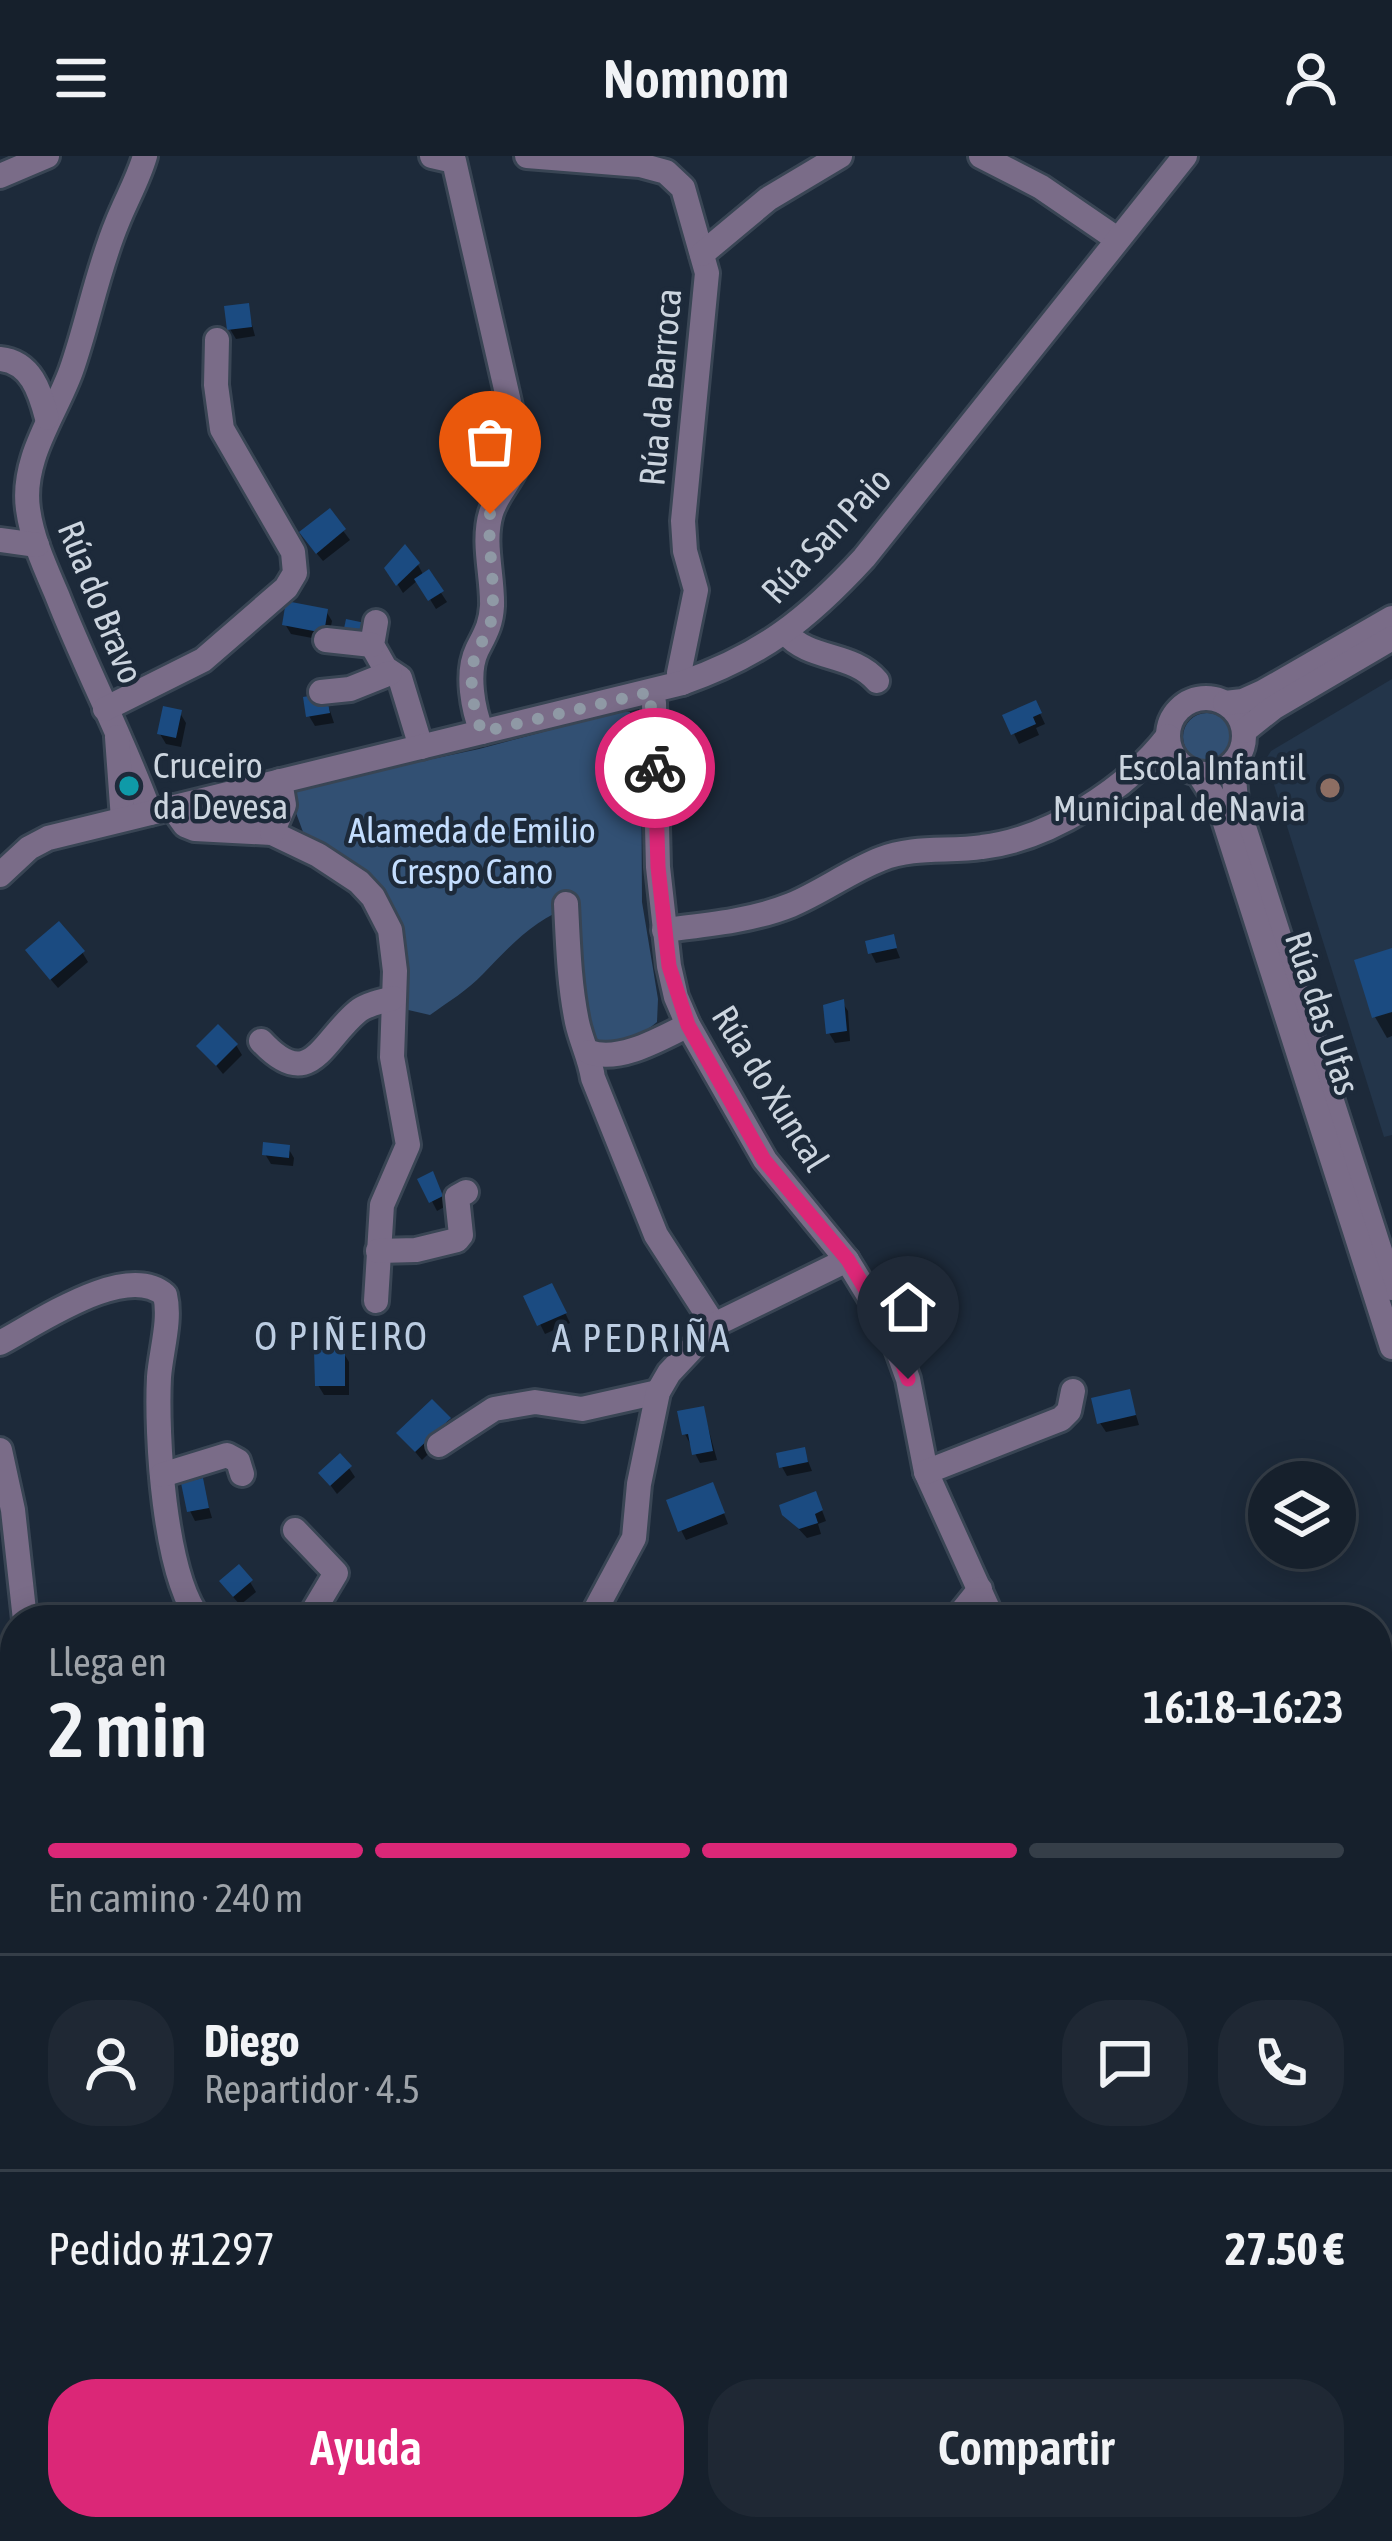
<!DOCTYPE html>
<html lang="es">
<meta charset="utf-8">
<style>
:root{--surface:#16202c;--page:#1f2834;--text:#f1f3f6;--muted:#9ea3a9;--line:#353e48;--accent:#db2777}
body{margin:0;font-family:"Asap Condensed",sans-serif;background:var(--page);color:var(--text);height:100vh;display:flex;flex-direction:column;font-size:45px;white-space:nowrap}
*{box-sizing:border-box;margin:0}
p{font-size:39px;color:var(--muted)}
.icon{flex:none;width:66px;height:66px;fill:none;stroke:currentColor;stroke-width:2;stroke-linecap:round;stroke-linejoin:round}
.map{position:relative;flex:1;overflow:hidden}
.details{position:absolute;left:0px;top:1449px;width:1392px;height:936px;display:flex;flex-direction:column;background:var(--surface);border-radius:48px 48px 0 0;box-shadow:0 6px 30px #0003,0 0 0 3px var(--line)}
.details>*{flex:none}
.fabs{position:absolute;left:1248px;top:1305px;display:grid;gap:24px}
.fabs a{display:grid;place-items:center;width:108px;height:108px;border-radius:50%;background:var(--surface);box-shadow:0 6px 30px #0003,0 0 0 3px var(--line);font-size:60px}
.pin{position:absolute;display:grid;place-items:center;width:102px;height:102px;color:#fff;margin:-123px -51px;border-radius:50% 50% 50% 0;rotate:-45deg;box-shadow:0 0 12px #0007}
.pin .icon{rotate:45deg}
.courier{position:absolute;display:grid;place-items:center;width:120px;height:120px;margin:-60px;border:9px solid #db2777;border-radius:50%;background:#fff;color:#222;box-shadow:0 3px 15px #0007}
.headline em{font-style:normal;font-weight:600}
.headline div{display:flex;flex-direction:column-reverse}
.headline{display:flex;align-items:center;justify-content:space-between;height:204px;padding:0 48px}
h1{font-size:78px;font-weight:600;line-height:90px}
.bar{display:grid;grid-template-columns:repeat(4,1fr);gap:18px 12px;align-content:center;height:144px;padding:0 48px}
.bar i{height:15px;border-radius:9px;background:var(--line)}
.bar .active{background:var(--accent)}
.bar p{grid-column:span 4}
.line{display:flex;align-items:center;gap:30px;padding:0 48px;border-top:3px solid var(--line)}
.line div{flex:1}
.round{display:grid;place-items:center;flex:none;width:126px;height:126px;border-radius:48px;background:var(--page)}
.action{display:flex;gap:24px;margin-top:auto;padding:24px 48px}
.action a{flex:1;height:138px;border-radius:48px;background:var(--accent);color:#fff;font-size:48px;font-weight:600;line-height:138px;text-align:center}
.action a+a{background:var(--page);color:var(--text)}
header{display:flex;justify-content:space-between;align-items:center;height:156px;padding:0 48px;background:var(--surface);font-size:54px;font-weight:600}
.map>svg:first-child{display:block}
.built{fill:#23354a}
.industrial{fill:#372f1f}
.green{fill:#325073}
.shadow{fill:#0007}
.building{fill:#1b4b81}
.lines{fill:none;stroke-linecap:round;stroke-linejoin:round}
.minor-casing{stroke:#394554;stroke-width:30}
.major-casing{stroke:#394554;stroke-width:36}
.highway-casing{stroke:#394554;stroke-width:42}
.minor{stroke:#7a6c88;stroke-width:24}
.major{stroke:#cdaee9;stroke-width:30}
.highway{stroke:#e6d0fb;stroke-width:36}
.done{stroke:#8f99a5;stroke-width:12;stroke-dasharray:0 21.6}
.route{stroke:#db2777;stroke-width:15}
.culture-dot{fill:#0f9aa8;stroke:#1d2a3a;stroke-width:4.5}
.education-dot{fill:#8d6e63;stroke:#1d2a3a;stroke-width:4.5}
.labels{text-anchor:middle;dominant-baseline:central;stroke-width:9;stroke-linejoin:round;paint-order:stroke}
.street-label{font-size:36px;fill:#ccd5df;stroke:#1d2a3a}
.poi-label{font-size:36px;fill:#ccd5df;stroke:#1d2a3a;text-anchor:start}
.park-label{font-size:36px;fill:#c4deff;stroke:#1d2a3a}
.neighbourhood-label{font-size:39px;letter-spacing:3px;fill:#bccde2;stroke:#1d2a3a}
</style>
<header><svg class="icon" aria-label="menu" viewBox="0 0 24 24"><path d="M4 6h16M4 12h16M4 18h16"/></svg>Nomnom<svg class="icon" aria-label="person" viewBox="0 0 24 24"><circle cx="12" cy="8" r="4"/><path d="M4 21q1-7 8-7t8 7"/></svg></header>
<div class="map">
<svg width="1392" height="2385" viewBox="0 0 1392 2385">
<rect width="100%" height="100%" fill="#1d2a3a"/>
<polygon class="built" points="1392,523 1392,979 1384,981 1266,603 1271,595"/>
<polygon class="industrial" points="1392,2087 1392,2385 879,2385 907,2370 1377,2370 1377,2098"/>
<g class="green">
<path d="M622,555L630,556L641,586L642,746L658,843L657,866C639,881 614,894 591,884L585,872L573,750C535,762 510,790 483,818C468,834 448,846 430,859L404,853L405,787L395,753L355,707L306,684L289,638L292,633L479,593Z"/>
<circle cx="1207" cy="581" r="24"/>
<polygon points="0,2317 15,2330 15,2370 59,2370 75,2385 0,2385"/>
<polygon points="118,2370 365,2370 496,2385 117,2385"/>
</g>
<g class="shadow">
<polygon points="247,150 255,180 236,183 230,173"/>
<polygon points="329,356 350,384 323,405 308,387"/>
<polygon points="418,409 424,420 428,417 447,446 436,453 418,424 403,437 388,413"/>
<polygon points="326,455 332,465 328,485 291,478 285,468"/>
<polygon points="325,540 334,567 315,570 309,560"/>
<polygon points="1035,547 1045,568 1036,572 1039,579 1019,588 1006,561"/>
<polygon points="180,557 186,567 181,591 166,588 160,578"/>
<polygon points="892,782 900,802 876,807 871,797"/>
<polygon points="82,796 88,806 58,832 34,804"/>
<polygon points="1392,796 1392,880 1387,882 1375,861"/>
<polygon points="842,846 848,855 850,885 835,887 829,877"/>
<polygon points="236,889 242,899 223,918 200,890"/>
<polygon points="288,992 294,1002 293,1010 271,1008 265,998"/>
<polygon points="421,1024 437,1028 446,1050 437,1055"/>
<polygon points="557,1140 570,1167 545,1178 527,1142"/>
<polygon points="343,1196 349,1206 349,1239 324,1239 318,1229"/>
<polygon points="1129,1236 1139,1269 1106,1276 1100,1267"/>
<polygon points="703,1253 717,1304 700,1307 685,1278"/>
<polygon points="448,1264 454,1273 422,1304 400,1278"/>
<polygon points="804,1295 812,1315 787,1320 782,1311"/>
<polygon points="349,1312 355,1321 337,1338 322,1318"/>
<polygon points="201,1325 212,1362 195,1365 190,1355"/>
<polygon points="717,1339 728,1368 686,1384 681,1374"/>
<polygon points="820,1349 826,1365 818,1368 821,1378 807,1382 785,1358"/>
<polygon points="250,1426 256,1436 240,1449 228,1435"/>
<polygon points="1392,2294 1392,2377 1377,2385 1294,2385 1257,2374 1255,2370 1377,2370 1377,2298"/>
<polygon points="1041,2370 1095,2370 1095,2383 1151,2370 1173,2370 1181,2385 1041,2385"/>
</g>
<g class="building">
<polygon points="249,147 252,171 227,174 224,150"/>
<polygon points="330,352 346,373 316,398 299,376"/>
<polygon points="405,388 420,407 396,430 384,412"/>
<polygon points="429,413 444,435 428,445 414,423"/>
<polygon points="286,445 328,453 324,477 282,469"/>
<polygon points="346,463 370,468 367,486 342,482"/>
<polygon points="326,537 330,557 306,561 303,541"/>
<polygon points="1036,544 1042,557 1033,561 1036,568 1011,579 1002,559"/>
<polygon points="163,550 182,554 176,582 157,578"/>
<polygon points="59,765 85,795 50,824 25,794"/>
<polygon points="894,778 897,792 868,798 865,785"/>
<polygon points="1392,792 1392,856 1372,862 1354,804"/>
<polygon points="844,843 847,875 826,878 823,849"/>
<polygon points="218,868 238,888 216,910 196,890"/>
<polygon points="263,986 290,989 289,1002 262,999"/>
<polygon points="433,1015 443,1040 429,1047 417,1023"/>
<polygon points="552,1127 567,1157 537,1170 523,1140"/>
<polygon points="345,1193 345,1230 315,1230 314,1194"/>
<polygon points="1130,1233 1136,1259 1097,1268 1091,1242"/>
<polygon points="432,1243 451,1262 415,1296 396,1277"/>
<polygon points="704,1250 713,1295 692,1299 688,1278 682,1279 677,1255"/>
<polygon points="805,1291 808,1306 779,1312 776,1297"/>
<polygon points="340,1297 352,1310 330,1330 318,1317"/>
<polygon points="203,1322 209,1352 187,1356 181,1327"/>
<polygon points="713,1326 725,1357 678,1376 666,1344"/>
<polygon points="816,1335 823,1354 815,1358 818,1367 799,1373 782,1359 779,1349"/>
<polygon points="239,1408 253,1424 233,1441 219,1425"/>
<polygon points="1392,2107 1392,2166 1386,2170 1377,2158 1377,2118"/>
<polygon points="1392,2184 1392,2251 1377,2226 1377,2195"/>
<polygon points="1392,2286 1392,2357 1377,2365 1377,2294"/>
<polygon points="923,2370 945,2370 947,2385 895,2385"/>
<rect x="1038" y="2370" width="50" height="15"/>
<polygon points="1143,2370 1174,2370 1178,2385 1095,2385"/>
<polygon points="1355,2370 1355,2373 1310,2378 1279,2371"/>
</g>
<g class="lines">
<defs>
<g id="minor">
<path d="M145,0C138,24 126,44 117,67C97,115 88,167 71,215C55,259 21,303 28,353C32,383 45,411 57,439C86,513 123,583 150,657"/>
<path d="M432,0L454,5L519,290C522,317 499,331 491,357C482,387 493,420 492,450C491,469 485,478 477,494C466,517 473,554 482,576"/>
<polyline points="527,0 640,9 666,16 683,32 707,117 683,365 685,395 696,434 679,517 682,527"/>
<polyline points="981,0 1041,31 1117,83"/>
<polyline points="0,20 47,0"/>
<polyline points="702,98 768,43 840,0"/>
<path d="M0,203C31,206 40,235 47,262"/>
<polyline points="0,384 37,389"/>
<polyline points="376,466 372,489 385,512 400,522 421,591"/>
<path d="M786,477C810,505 852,496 877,525"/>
<polyline points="326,484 372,489"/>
<polyline points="321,536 350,533 390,517"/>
<polyline points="650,536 654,547 658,711 669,810 676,841 688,869 765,1004 847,1104 891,1176 908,1223 926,1316 993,1464"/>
<circle cx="1206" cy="580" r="38"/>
<polyline points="1225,547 1243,545 1263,536 1392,462"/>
<polyline points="105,553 203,504 286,432 295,417 293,396 222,273 216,229 217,184"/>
<polyline points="1244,575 1273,552 1392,482"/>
<polyline points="117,581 123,663"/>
<polyline points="1233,608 1236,646 1392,1132"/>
<polyline points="1199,618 1220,651 1392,1191"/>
<polyline points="172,651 185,669 195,673 272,677 318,699 359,726 373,741 390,774 395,815 392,901 408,989 382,1049 376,1145"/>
<polyline points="272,677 284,649 280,625"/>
<path d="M0,719L29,692L48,682L682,527C762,499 807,464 864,402L1185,0"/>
<path d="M566,748C568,787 569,827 577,866C581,885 590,902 593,922L656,1079L714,1169"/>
<path d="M664,774C706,769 751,765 791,749C822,736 850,715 881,703C913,690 949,696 982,691C1050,683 1127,633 1168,580"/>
<path d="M261,885C310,938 322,885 357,856C366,848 381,846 393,842"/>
<path d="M589,896C619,907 660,883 688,869"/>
<polyline points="378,1095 416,1094 457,1084 461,1079 457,1041 466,1036"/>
<path d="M0,1187C38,1167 126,1105 165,1139C171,1164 161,1195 159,1221C156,1279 164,1420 200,1464"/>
<polyline points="439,1289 494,1253 535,1246 582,1253 658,1236"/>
<polyline points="0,1294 13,1354 25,1464"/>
<polyline points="926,1316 1061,1263 1069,1255 1073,1235"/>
<polyline points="162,1319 227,1299 238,1305 242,1318"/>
<polyline points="295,1374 336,1417 308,1464"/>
<polyline points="590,1464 634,1382 639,1328 658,1236 669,1217 714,1169 847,1104"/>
<polyline points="955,1464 980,1433"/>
<polyline points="7,1803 2,1765 5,1750 15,1745"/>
<polyline points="1223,2370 1244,2385"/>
</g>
<g id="major">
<polyline points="1377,2070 1392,2059"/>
<polyline points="845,2385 874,2370"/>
</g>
<g id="highway">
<polyline points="1377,1926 1392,1913"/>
<polyline points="1377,1979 1392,1967"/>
<polyline points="1377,2022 1392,2010"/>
<polyline points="659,2385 684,2370"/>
<polyline points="727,2385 756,2370"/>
</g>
</defs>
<use href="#minor" class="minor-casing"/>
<use href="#major" class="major-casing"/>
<use href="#highway" class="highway-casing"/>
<use href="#minor" class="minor"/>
<use href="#major" class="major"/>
<use href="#highway" class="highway"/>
</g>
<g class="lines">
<path class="done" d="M490,358C487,393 497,431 491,465C488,479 479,488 475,500C468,523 473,554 482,576L650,536L655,612"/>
<polyline class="route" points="655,612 658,711 669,810 688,869 764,1004 848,1104 891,1176 908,1223"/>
</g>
<circle class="culture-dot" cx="129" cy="630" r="12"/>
<circle class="education-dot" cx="1330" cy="632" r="12"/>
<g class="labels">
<g class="street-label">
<text transform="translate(660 231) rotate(-85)">Rúa da Barroca</text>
<text transform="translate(826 379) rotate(-47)">Rúa San Paio</text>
<text transform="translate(101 446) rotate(68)">Rúa do Bravo</text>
<text transform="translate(1323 857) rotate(72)">Rúa das Ufas</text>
<text transform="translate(771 932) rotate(58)">Rúa do Xuncal</text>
</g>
<g class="poi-label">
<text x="153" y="609">Cruceiro<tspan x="153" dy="41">da Devesa</tspan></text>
<text x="1306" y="611" text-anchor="end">Escola Infantil<tspan x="1306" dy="41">Municipal de Navia</tspan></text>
</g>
<g class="park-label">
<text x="472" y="674">Alameda de Emilio<tspan x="472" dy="41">Crespo Cano</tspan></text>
</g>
<g class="neighbourhood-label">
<text x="342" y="1180">O PIÑEIRO</text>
<text x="642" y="1182">A PEDRIÑA</text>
</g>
</g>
</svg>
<div class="fabs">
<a><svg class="icon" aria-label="layers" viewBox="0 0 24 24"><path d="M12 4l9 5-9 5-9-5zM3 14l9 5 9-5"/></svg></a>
</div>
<div class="pin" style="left:490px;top:358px;background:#ea580c"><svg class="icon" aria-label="bag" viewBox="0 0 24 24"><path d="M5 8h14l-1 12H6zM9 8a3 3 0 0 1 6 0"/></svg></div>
<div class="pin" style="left:908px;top:1223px;background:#1f2937"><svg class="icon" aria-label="home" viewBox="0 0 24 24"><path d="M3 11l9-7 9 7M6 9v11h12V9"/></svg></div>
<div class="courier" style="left:655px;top:612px"><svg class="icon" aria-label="bike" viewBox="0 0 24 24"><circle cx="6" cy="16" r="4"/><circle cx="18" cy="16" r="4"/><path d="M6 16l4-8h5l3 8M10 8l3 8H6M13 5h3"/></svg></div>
<section class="details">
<div class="headline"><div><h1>2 min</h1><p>Llega en</p></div><em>16:18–16:23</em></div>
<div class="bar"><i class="active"></i><i class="active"></i><i class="active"></i><i></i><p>En camino · 240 m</p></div>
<div class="line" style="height:216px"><a class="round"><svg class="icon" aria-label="person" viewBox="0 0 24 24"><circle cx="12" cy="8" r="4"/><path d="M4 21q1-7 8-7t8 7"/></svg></a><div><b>Diego</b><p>Repartidor · 4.5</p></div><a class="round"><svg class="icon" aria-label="chat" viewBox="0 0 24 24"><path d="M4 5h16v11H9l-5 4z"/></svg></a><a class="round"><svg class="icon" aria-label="phone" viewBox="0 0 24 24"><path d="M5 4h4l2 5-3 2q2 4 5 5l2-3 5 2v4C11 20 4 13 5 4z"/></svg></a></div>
<div class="line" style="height:156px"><div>Pedido #1297</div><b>27.50 €</b></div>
<div class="action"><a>Ayuda</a><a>Compartir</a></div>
</section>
</div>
